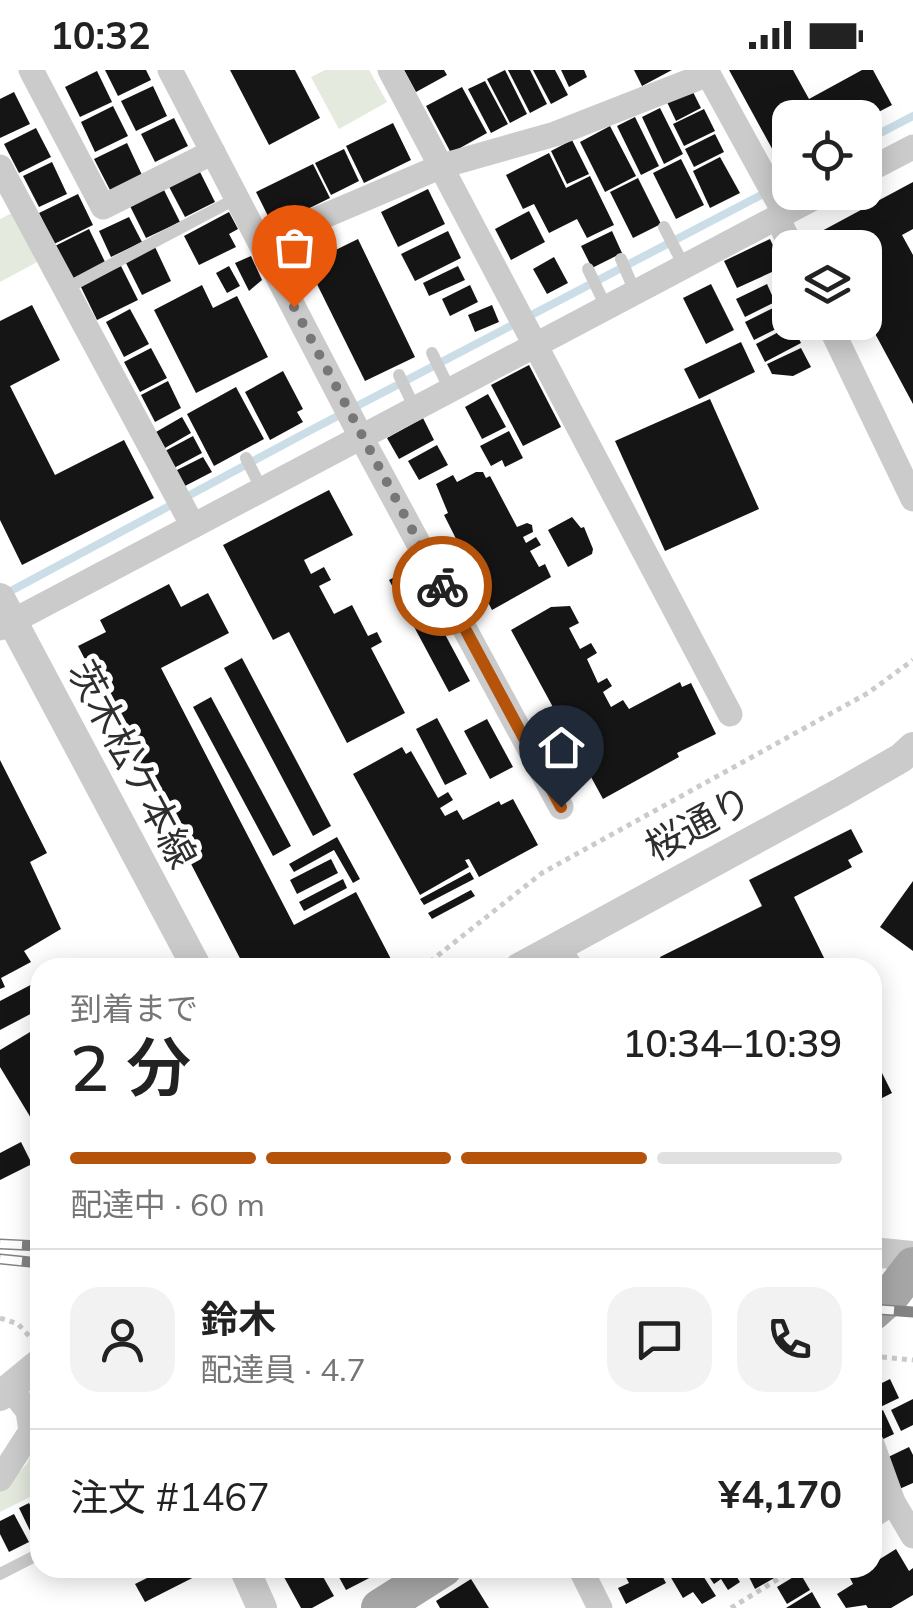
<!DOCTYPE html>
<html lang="ja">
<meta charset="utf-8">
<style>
:root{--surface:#fff;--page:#f2f2f2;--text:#222;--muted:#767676;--line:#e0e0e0;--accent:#b45309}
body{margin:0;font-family:Mulish,"Noto Sans JP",sans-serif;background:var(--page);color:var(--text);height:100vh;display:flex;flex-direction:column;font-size:38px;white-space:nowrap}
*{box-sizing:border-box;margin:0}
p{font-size:32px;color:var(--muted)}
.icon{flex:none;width:55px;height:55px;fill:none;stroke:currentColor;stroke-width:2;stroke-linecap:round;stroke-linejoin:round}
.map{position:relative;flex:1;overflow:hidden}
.panel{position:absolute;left:30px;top:888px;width:852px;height:620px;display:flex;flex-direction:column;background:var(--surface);border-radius:30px;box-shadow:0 5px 25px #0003}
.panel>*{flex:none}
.controls{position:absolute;left:772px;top:30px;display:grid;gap:20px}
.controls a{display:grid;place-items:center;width:110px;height:110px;border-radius:20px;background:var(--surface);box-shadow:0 5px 25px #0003;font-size:50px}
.pin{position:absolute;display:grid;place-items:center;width:85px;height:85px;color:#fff;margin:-102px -42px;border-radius:50% 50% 50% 0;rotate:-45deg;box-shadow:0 0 10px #0007}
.pin .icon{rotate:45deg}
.courier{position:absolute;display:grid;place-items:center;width:100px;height:100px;margin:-50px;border:8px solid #b45309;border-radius:50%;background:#fff;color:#222;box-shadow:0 2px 12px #0007}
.overview em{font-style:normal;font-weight:600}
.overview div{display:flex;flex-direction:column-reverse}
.overview{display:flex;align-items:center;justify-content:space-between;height:170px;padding:0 40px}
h1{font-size:65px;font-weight:600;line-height:75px}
.bar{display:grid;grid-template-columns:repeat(4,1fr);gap:15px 10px;align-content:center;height:120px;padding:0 40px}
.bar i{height:12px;border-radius:8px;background:var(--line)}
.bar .current{background:var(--accent)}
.bar p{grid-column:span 4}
.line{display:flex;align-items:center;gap:25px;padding:0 40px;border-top:2px solid var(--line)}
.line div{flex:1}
.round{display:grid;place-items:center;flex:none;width:105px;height:105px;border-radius:30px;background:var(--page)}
.status{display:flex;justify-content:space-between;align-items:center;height:70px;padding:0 50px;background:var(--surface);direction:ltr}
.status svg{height:28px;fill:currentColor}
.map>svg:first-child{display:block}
.green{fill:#e4eadd}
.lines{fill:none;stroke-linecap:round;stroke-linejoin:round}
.stream{stroke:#cbdee8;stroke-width:8}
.building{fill:#151515}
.path{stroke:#cbcbcb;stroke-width:5;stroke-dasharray:5 5;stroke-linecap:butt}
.service{stroke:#cbcbcb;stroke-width:12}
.minor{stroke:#cbcbcb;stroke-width:25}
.tertiary{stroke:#cbcbcb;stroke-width:30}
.primary{stroke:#a6a6a6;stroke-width:38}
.rail-casing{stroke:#838383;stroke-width:11}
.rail{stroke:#fff;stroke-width:8;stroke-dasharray:22;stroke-linecap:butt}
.done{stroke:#777;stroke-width:10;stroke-dasharray:0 18}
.route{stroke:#b45309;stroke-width:12}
.labels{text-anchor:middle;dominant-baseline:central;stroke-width:10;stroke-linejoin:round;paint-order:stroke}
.street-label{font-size:38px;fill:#2e2e2e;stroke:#fff}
</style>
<div class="status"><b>10:32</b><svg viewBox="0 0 49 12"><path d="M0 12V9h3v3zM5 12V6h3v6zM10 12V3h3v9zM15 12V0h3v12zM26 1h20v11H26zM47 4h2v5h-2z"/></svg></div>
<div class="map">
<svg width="913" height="1538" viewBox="0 0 913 1538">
<rect width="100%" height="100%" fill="#fff"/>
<g class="green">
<polygon points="325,0 369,0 387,32 339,59 311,7"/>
<polygon points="12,143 39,191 0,212 0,149"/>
<polygon points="40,1367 40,1422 0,1442 0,1422 27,1394"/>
</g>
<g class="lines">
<g class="stream">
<polyline points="865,71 913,46"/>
<polyline points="7,523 311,360 790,110"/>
</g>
</g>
<g class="building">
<polygon points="105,0 146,0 151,10 118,26"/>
<polygon points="230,0 295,0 320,48 269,75"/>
<polygon points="404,0 444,0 447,5 416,22"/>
<polygon points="505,0 527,44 510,53 487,9"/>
<polygon points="508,0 530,0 547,34 530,43"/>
<polygon points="533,0 555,0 568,25 551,34"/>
<polygon points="561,0 584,0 587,7 569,17"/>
<polygon points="634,0 672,0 642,16"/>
<polygon points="729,0 793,0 809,29 862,0 873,0 892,35 865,49 790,48 790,90 781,95"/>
<polygon points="97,1 112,32 80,47 65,17"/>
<polygon points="485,11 508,54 491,63 468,19"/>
<polygon points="153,16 167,46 136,61 121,31"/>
<polygon points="462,17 487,63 451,83 426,36"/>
<polygon points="691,18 701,38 676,51 666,30"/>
<polygon points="14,22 30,54 0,68 0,29"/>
<polygon points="113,36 128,66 95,82 81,52"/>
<polygon points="660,38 683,84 664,94 642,47"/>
<polygon points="704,39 715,61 684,76 673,54"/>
<polygon points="635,47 659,96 641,105 617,56"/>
<polygon points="174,48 188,76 155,92 141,64"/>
<polygon points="393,53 411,90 364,113 346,76"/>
<polygon points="610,56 636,106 605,122 580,72"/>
<polygon points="36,58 51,87 19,103 4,74"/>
<polygon points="715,64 724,82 694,97 685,79"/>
<polygon points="572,70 589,104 567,114 551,81"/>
<polygon points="127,73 142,105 110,120 94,89"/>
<polygon points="344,79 359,111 331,125 315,93"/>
<polygon points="549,83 566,118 590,106 614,155 587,168 577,149 549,163 534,134 523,139 506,105"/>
<polygon points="720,87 740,123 710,138 693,101"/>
<polygon points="681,89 704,135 676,149 653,103"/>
<polygon points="52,92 67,124 39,137 23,106"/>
<polygon points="313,94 330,128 273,156 256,122"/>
<polygon points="198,98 215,132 185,147 167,113"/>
<polygon points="638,108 661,154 633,168 610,122"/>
<polygon points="913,112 913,159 902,165 913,185 913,334 865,245 865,178 829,178 820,162"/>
<polygon points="428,119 445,154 398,177 381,142"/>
<polygon points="164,120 180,152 146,168 130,136"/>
<polygon points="78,124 93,155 54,174 39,143"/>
<polygon points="529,141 545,172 511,190 495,159"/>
<polygon points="229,142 238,159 229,164 236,177 199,195 184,166"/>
<polygon points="129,147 142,172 111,187 99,161"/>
<polygon points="89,159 106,194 70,211 53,177"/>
<polygon points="448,161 461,188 415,211 401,184"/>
<polygon points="612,161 622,183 592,198 581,176"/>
<polygon points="358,169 415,287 365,311 307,194"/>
<polygon points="770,169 783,197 737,218 724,191"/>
<polygon points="155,177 171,211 142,225 125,191"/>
<polygon points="251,186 262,210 249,221 235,193"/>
<polygon points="554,187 568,213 547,224 533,199"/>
<polygon points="121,196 138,230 97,250 80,215"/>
<polygon points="229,196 240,216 227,223 216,203"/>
<polygon points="458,196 465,210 429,226 423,213"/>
<polygon points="711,214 734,260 706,274 683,228"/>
<polygon points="767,214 775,232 745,247 736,229"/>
<polygon points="202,215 213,238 237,226 268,287 196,323 154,240"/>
<polygon points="470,215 478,232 450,246 442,229"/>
<polygon points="32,235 60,290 10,316 55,405 124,370 154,428 22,495 0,450 0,251"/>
<polygon points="492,235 499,252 475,262 468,245"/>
<polygon points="775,237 784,255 754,270 745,252"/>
<polygon points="130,239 149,274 124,287 106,252"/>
<polygon points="792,255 801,273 765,292 756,274"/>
<polygon points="741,272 755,302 699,329 684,299"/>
<polygon points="151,278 167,308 140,322 124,292"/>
<polygon points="801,278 811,297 793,306 772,304 767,294"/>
<polygon points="529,295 561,357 523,376 491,315"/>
<polygon points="283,301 303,339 297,342 303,352 270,370 245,322"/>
<polygon points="168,311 181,338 155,352 141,325"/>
<polygon points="236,317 264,369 214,396 187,344"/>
<polygon points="488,324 506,357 482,369 465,337"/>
<polygon points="710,329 759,439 665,481 615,371"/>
<polygon points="182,347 191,363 165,378 156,362"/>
<polygon points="423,348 434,370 399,389 387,368"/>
<polygon points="509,361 523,388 505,397 502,390 491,396 480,376"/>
<polygon points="193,366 202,383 174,398 165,381"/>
<polygon points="437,375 448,395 419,410 408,391"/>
<polygon points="203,387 212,402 183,417 175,401"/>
<polygon points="476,402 483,402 486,408 490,406 517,457 527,453 532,455 533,462 523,467 526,473 536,467 541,475 530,481 539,497 545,494 551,507 492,540 444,445 448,443 436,414 453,405 457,412"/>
<polygon points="329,420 353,465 304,490 311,504 324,497 331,510 319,516 334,544 352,535 368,566 377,562 382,572 371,578 405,643 347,673 289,562 273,570 223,475"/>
<polygon points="572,447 581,458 584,457 593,479 592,484 568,497 548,460"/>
<polygon points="410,499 470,611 449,622 389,510"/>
<polygon points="169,514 181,537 208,523 229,563 161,598 294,855 356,822 393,893 384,898 245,898 78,576 106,562 100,550"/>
<polygon points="570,536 579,553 569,558 580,579 591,573 597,583 587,589 598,613 607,608 612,616 603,622 611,637 623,630 629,639 680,612 682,617 691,613 716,664 677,683 679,687 603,729 511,560 551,537"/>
<polygon points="242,588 331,756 313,766 224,598"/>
<polygon points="211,627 291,776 273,786 193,637"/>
<polygon points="437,648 467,704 445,715 416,659"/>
<polygon points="487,649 513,697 490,709 464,661"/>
<polygon points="402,677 406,684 411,681 438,728 448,722 453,730 440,738 445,746 457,740 463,750 499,731 501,735 513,729 538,775 479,807 469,789 465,790 469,797 420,825 353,704"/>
<polygon points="0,690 47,783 30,792 61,859 24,881 31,892 1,908 5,917 0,919"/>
<polygon points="851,759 863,782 848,790 852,797 794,827 829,898 666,898 660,887 762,836 749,810"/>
<polygon points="337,767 360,809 353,813 334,780 294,802 289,794"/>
<polygon points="331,789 338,803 297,824 290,810"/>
<polygon points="470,802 474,809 424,835 420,829"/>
<polygon points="343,809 347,818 304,841 299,832"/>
<polygon points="913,811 913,881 880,857"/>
<polygon points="471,820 475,826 432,849 428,843"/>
<polygon points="40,910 40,939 0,960 0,931"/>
<polygon points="40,956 40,1063 0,997 0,980"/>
<polygon points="872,983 892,1023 872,1033"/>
<polygon points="21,1072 32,1094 0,1110 0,1083"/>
<polygon points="890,1309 899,1328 872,1341 872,1318"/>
<polygon points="913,1329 913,1355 901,1361 891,1340"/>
<polygon points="883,1340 894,1364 879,1371 872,1358 872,1346"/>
<polygon points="909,1377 913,1385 913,1413 897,1420 882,1390"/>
<polygon points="29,1433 40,1456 40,1472 36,1473 19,1438"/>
<polygon points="14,1444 29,1472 9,1482 0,1464 0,1451"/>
<polygon points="896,1479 909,1501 913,1498 913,1525 891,1538 868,1538 866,1535 846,1538 837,1524 853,1514 850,1508 872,1498 872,1494"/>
<polygon points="167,1498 212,1498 145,1532 135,1514"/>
<polygon points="279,1498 318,1498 334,1526 312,1538 301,1538"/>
<polygon points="334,1498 378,1498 381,1502 346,1520"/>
<polygon points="621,1498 658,1498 666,1513 626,1534 618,1518 629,1513"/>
<polygon points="684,1498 698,1498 716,1526 702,1534 693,1522 683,1528 670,1506"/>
<polygon points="703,1498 731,1498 740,1512 728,1520 721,1509 714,1514"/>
<polygon points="752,1498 770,1498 776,1507 755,1519 746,1501"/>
<polygon points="800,1503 810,1520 787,1534 777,1517"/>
<polygon points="471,1509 489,1538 440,1538 436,1531"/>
<polygon points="812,1522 821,1538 786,1538"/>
</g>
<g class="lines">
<g class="path">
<polyline points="422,898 542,803 868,623 913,590"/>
<polyline points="0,1248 18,1254 30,1267"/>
<polyline points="872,1286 913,1290"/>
<polyline points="731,1538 796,1498"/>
</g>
<g class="service">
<polyline points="664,157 684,196"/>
<polyline points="621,189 635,222"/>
<polyline points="588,199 606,237"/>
<polyline points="65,219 237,128"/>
<polyline points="432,283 450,320"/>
<polyline points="399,305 415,339"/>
<polyline points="246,388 262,420"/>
<polyline points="563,874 579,898"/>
<polyline points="0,1504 35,1486"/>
</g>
<g class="minor">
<polyline points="31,0 103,137 213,82"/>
<polyline points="170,0 368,380 561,737"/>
<polyline points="390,0 730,644"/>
<polyline points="706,0 785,144"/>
<polyline points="0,97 193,456"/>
<polyline points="865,102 913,77"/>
<polyline points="777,147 792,178"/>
<polyline points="261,173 442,96 555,64 708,4"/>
<polyline points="828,252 913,429"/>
<polyline points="0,558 825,122"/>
<polyline points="872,1374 893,1432 913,1466"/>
<polyline points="0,1409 31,1361 28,1341 10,1318"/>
<polyline points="872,1446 893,1432"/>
<polyline points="580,1498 600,1538"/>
</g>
<g class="tertiary">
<polyline points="0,528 197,898"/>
<polyline points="519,898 840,723 901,688 913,677"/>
<polyline points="872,1182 913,1186"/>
<polyline points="0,1326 40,1293"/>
<polyline points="244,1498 262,1538"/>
</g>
<g class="primary">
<polyline points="872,1242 890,1226 913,1196"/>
<polyline points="380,1538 443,1498"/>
</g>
<defs>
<g id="rail">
<polyline points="0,1174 40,1176"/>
<polyline points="0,1189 40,1193"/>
<polyline points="872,1239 913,1242"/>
</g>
</defs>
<use href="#rail" class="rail-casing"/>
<use href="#rail" class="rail"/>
</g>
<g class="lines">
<polyline class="done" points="294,237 442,516"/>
<polyline class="route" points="442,516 561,737"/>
</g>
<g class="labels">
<g class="street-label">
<text transform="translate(133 694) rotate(62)">茨木松ケ本線</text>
<text transform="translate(698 753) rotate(-28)">桜通り</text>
</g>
</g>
</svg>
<div class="controls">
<a><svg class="icon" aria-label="locate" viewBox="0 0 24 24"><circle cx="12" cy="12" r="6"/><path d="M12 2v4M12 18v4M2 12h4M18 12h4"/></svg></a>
<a><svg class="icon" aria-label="layers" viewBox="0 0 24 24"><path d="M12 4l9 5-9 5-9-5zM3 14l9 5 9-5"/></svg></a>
</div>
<div class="pin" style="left:294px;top:237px;background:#ea580c"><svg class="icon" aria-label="bag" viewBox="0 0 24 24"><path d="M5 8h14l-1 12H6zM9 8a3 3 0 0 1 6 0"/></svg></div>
<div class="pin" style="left:561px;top:737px;background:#1f2937"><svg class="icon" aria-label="home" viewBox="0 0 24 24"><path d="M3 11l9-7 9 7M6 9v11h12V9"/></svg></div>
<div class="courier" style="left:442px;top:516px"><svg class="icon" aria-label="bike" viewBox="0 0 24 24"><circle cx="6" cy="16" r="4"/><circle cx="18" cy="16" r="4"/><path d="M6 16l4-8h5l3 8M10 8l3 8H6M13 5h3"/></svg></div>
<section class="panel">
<div class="overview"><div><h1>2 分</h1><p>到着まで</p></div><em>10:34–10:39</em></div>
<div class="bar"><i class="current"></i><i class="current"></i><i class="current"></i><i></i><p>配達中 · 60 m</p></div>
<div class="line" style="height:180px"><a class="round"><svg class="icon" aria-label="person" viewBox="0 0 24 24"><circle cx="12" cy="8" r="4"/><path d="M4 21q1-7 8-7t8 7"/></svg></a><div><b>鈴木</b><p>配達員 · 4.7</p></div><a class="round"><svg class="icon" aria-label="chat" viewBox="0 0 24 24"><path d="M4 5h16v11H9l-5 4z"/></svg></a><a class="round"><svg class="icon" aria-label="phone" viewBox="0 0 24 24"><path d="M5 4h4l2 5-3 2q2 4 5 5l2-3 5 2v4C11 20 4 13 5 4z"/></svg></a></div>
<div class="line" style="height:130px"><div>注文 #1467</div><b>¥4,170</b></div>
</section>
</div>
